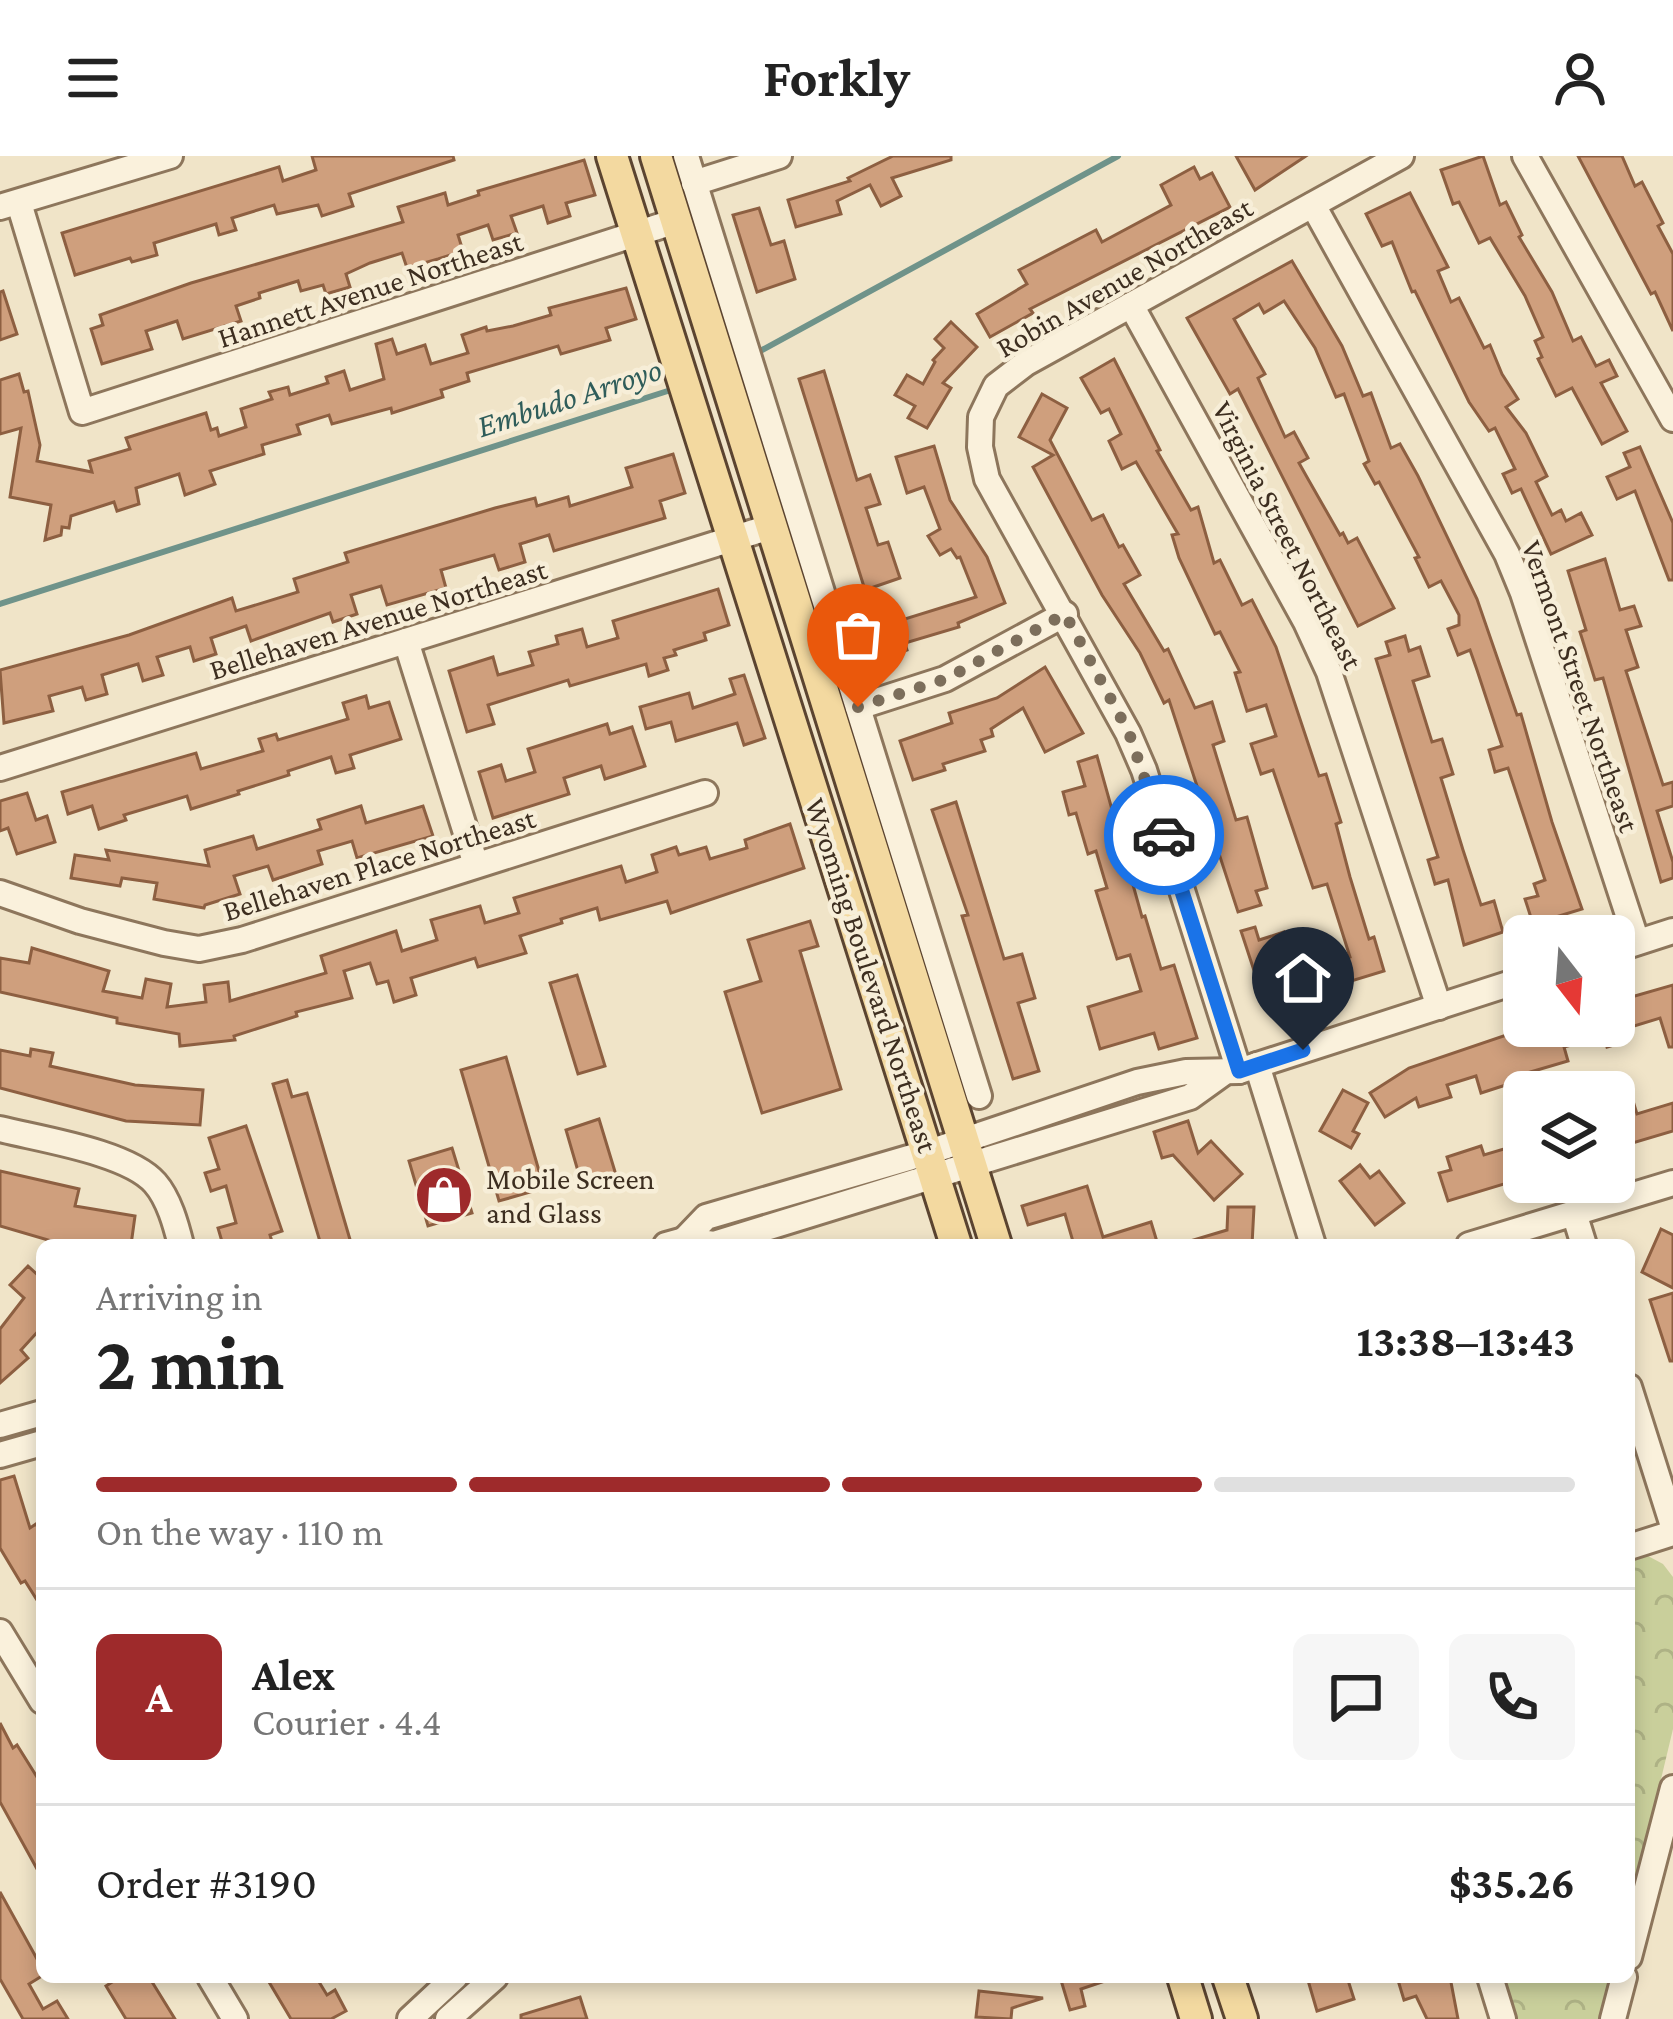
<!DOCTYPE html>
<meta charset="utf-8">
<style>
:root{--surface:#fff;--page:#f6f6f6;--text:#222;--muted:#767676;--line:#e0e0e0;--accent:#9e2a2b}
body{margin:0;font-family:"Crimson Pro",serif;background:var(--page);color:var(--text);height:100vh;display:flex;flex-direction:column;font-size:45px;white-space:nowrap}
*{box-sizing:border-box;margin:0}
p{font-size:39px;color:var(--muted)}
.icon{flex:none;width:66px;height:66px;fill:none;stroke:currentColor;stroke-width:2;stroke-linecap:round;stroke-linejoin:round}
.map{position:relative;flex:1;overflow:hidden}
.details{position:absolute;left:36px;top:1083px;width:1599px;height:744px;display:flex;flex-direction:column;background:var(--surface);border-radius:18px;box-shadow:0 6px 18px #0003}
.details>*{flex:none}
.needle{width:78px;rotate:163deg}
.controls{position:absolute;left:1503px;top:759px;display:grid;gap:24px}
.controls a{display:grid;place-items:center;width:132px;height:132px;border-radius:18px;background:var(--surface);box-shadow:0 6px 18px #0003;font-size:60px}
.pin{position:absolute;display:grid;place-items:center;width:102px;height:102px;color:#fff;margin:-123px -51px;border-radius:50% 50% 50% 0;rotate:-45deg;box-shadow:0 0 12px #0007}
.pin .icon{rotate:45deg}
.courier{position:absolute;display:grid;place-items:center;width:120px;height:120px;margin:-60px;border:9px solid #1a73e8;border-radius:50%;background:#fff;color:#222;box-shadow:0 3px 15px #0007}
.head em{font-style:normal;font-weight:700}
.head div{display:flex;flex-direction:column-reverse}
.head{display:flex;align-items:center;justify-content:space-between;height:204px;padding:0 60px}
h1{font-size:78px;font-weight:700;line-height:90px}
.bar{display:grid;grid-template-columns:repeat(4,1fr);gap:18px 12px;align-content:center;height:144px;padding:0 60px}
.bar i{height:15px;border-radius:9px;background:var(--line)}
.bar .on{background:var(--accent)}
.bar p{grid-column:span 4}
.line{display:flex;align-items:center;gap:30px;padding:0 60px;border-top:3px solid var(--line)}
.line div{flex:1}
.round{display:grid;place-items:center;flex:none;width:126px;height:126px;border-radius:18px;background:var(--page)}
header{display:flex;justify-content:space-between;align-items:center;height:156px;padding:0 60px;background:var(--surface);font-size:54px;font-weight:700}
.map>svg:first-child{display:block}
.forest{fill:url(#forest-crowns)}
.lines{fill:none;stroke-linecap:round;stroke-linejoin:round}
.stream{stroke:#6f938a;stroke-width:6}
.building{fill:#cf9f7d;stroke:#8d5f41;stroke-width:3}
.minor-casing{stroke:#8d765c;stroke-width:30}
.major-casing{stroke:#5b4430;stroke-width:36}
.minor{stroke:#faf1dc;stroke-width:24}
.major{stroke:#f3d9a0;stroke-width:30}
.done{stroke:#7c6e5b;stroke-width:12;stroke-dasharray:0 21.6}
.route{stroke:#1a73e8;stroke-width:15}
.labels{text-anchor:middle;dominant-baseline:central;stroke-width:9;stroke-linejoin:round;paint-order:stroke}
.street-label{font-size:30px;fill:#3d2e20;stroke:#f7eed8}
.poi-label{font-size:30px;fill:#3d2e20;stroke:#f7eed8;text-anchor:start}
.water-label{font-size:33px;font-style:italic;fill:#2f5d5a;stroke:#f7eed8}
</style>
<header><svg class="icon" aria-label="menu" viewBox="0 0 24 24"><path d="M4 6h16M4 12h16M4 18h16"/></svg>Forkly<svg class="icon" aria-label="person" viewBox="0 0 24 24"><circle cx="12" cy="8" r="4"/><path d="M4 21q1-7 8-7t8 7"/></svg></header>
<div class="map">
<svg width="1673" height="1863" viewBox="0 0 1673 1863">
<defs>
<pattern id="forest-crowns" width="20" height="18" patternUnits="userSpaceOnUse" patternTransform="scale(3)"><rect width="20" height="18" fill="#c9cf9b"/><path d="M2 6a3 3 0 1 1 6 0M12 15a3 3 0 1 1 6 0" fill="none" stroke="#aeb285"/></pattern>
</defs>
<rect width="100%" height="100%" fill="#f0e4c8"/>
<g class="forest">
<polygon points="1648,1400 1663,1408 1673,1421 1673,1573 1629,1757 1629,1406"/>
<polygon points="1503,1821 1614,1821 1604,1863 1516,1863"/>
</g>
<g class="lines">
<g class="stream">
<polyline points="753,199 1118,0"/>
<polyline points="0,448 674,233"/>
</g>
</g>
<g class="building">
<polygon points="312,0 453,0 454,4 349,38 353,50 322,60 318,49 277,58 274,49 232,62 236,74 219,79 216,68 154,87 157,99 132,106 130,102 75,119 62,77 279,11 283,25 316,14"/>
<polygon points="893,0 951,0 951,4 892,22 901,40 881,50 870,29 837,45 841,58 796,71 788,44 850,25 848,22"/>
<polygon points="1236,0 1306,0 1255,34"/>
<polygon points="1483,0 1500,49 1506,46 1522,79 1519,81 1552,136 1573,185 1581,181 1596,210 1609,204 1617,220 1601,227 1627,275 1602,288 1572,232 1556,240 1538,203 1542,201 1535,185 1543,181 1525,140 1490,82 1479,87 1459,46 1453,48 1441,14"/>
<polygon points="1578,0 1622,0 1635,30 1642,26 1663,67 1658,70 1673,98 1673,175 1655,136 1651,138"/>
<polygon points="584,4 595,39 566,47 570,60 548,67 543,50 511,60 517,77 493,84 488,69 458,79 463,95 438,103 407,112 402,97 370,107 346,118 350,131 326,138 323,129 301,135 298,125 259,137 260,142 236,150 241,165 183,183 177,165 146,175 152,193 102,208 91,173 103,169 100,159 191,127 403,66 398,51 412,47 445,37 448,49 479,39 478,35"/>
<polygon points="1194,11 1200,23 1212,17 1230,51 1030,153 1033,157 990,181 977,158 1027,128 1019,114 1096,74 1102,86 1171,49 1161,29"/>
<polygon points="1410,37 1448,111 1438,115 1451,146 1459,142 1484,192 1490,189 1502,218 1518,243 1506,251 1526,277 1547,320 1536,326 1552,359 1561,354 1566,365 1581,357 1592,379 1551,398 1521,333 1512,337 1503,318 1515,313 1495,272 1489,275 1469,246 1415,135 1412,136 1392,86 1382,90 1366,58"/>
<polygon points="759,52 771,89 784,85 795,123 757,136 733,59"/>
<polygon points="1292,105 1342,190 1363,240 1371,237 1391,292 1400,288 1418,320 1477,443 1517,559 1521,558 1552,666 1582,753 1533,768 1525,743 1538,740 1534,728 1545,724 1508,612 1495,616 1489,594 1502,590 1477,514 1470,494 1458,499 1448,473 1459,469 1459,459 1441,425 1429,431 1415,402 1419,401 1379,326 1375,328 1364,308 1369,305 1344,238 1336,241 1315,192 1284,145 1264,157 1259,148 1234,163 1265,218 1258,222 1285,281 1294,276 1308,302 1299,307 1308,323 1340,379 1343,377 1348,387 1357,382 1394,452 1358,470 1238,233 1230,238 1187,162"/>
<polygon points="626,132 636,163 606,172 610,184 561,198 558,190 467,217 469,225 441,234 443,241 392,257 391,252 332,268 329,259 297,269 300,278 262,289 264,298 210,315 215,328 185,339 179,318 136,332 139,348 117,355 114,346 71,360 69,372 62,371 61,379 45,384 51,349 10,341 21,272 0,278 0,224 19,218 24,236 28,235 40,289 37,305 92,316 89,305 130,293 126,282 206,257 211,274 217,272 219,280 246,271 241,253 272,243 269,236 288,231 290,239 328,227 326,221 344,215 350,234 384,223 376,188 392,183 397,198 425,189 431,208 468,197 462,179 486,171 487,175 513,170 551,159 549,152"/>
<polygon points="3,135 17,178 0,184 0,136"/>
<polygon points="951,166 977,191 943,227 951,232 927,272 908,262 915,250 895,239 907,219 923,228 935,206 933,204 944,192 935,183"/>
<polygon points="1114,203 1160,294 1157,295 1191,354 1198,351 1214,407 1220,404 1242,449 1252,444 1276,491 1319,620 1326,618 1341,666 1336,668 1350,721 1369,783 1374,781 1384,815 1335,830 1328,808 1350,801 1327,728 1313,732 1273,614 1261,618 1251,588 1276,580 1266,549 1247,555 1235,517 1240,516 1220,476 1215,478 1179,402 1172,379 1178,378 1136,306 1122,313 1109,285 1121,278 1109,253 1101,257 1081,222"/>
<polygon points="824,215 857,324 870,319 880,348 866,352 878,389 888,386 900,422 865,434 799,223"/>
<polygon points="1042,238 1067,252 1050,284 1092,364 1103,359 1119,391 1123,389 1140,419 1124,428 1164,495 1168,493 1195,552 1212,546 1224,585 1213,589 1236,664 1247,661 1267,732 1256,735 1261,749 1238,756 1169,544 1164,547 1140,497 1102,439 1033,311 1053,299 1019,281"/>
<polygon points="934,290 950,344 987,401 1005,447 958,467 959,471 905,487 907,494 876,504 859,453 882,446 889,468 976,441 960,401 957,402 951,393 940,399 928,380 940,373 924,331 907,337 896,301"/>
<polygon points="1640,291 1673,367 1673,424 1669,424 1635,335 1617,343 1607,321 1630,311 1624,297"/>
<polygon points="673,298 685,337 660,345 665,362 554,395 549,379 520,388 525,406 499,414 494,399 441,414 446,432 387,449 381,430 351,439 357,458 333,466 330,457 251,485 246,470 211,482 216,498 194,505 190,491 157,501 163,519 143,525 138,508 102,519 107,538 86,544 82,531 49,540 53,555 4,567 0,514 129,479 232,442 236,455 298,436 294,423 348,406 345,397 495,352 535,342 537,350 568,341 570,350 632,331 626,312"/>
<polygon points="1605,403 1620,454 1634,450 1641,470 1626,474 1638,511 1626,515 1663,629 1673,626 1673,650 1657,655 1673,706 1673,722 1661,726 1603,522 1595,524 1580,476 1586,474 1568,415"/>
<polygon points="718,433 729,469 704,477 706,484 674,494 676,499 664,502 668,514 649,520 646,508 570,530 568,524 488,549 494,568 467,576 449,515 493,501 498,519 533,509 529,496 558,488 556,480 582,473 587,491 618,482 613,465"/>
<polygon points="1405,480 1409,495 1420,491 1429,520 1413,525 1432,586 1442,583 1453,618 1441,622 1463,694 1481,749 1494,745 1503,776 1464,789 1448,724 1435,728 1428,704 1438,701 1376,503 1390,499 1386,486"/>
<polygon points="1045,511 1083,577 1045,596 1023,552 991,573 993,580 981,584 985,595 943,608 945,614 913,624 900,585 952,567 949,557 997,542"/>
<polygon points="744,519 765,582 744,589 737,567 676,585 671,566 646,573 640,551 689,537 693,552 735,538 730,523"/>
<polygon points="366,540 369,552 389,546 401,583 350,599 354,612 336,617 331,601 288,615 289,619 238,635 239,638 191,653 187,640 124,659 126,664 99,673 92,650 68,658 62,636 196,597 201,613 263,595 259,583 276,578 278,584 348,563 343,547"/>
<polygon points="607,568 610,578 632,571 645,610 605,623 601,610 564,622 569,638 493,662 479,616 501,609 506,625 535,616 528,593"/>
<polygon points="1097,600 1142,761 1145,760 1161,813 1174,809 1197,882 1159,893 1154,877 1100,893 1088,851 1141,835 1130,799 1117,803 1096,735 1107,732 1096,695 1088,698 1076,657 1069,659 1063,636 1085,630 1078,606"/>
<polygon points="27,637 36,664 47,660 55,686 17,698 8,672 0,675 0,645"/>
<polygon points="956,646 1004,803 1022,798 1035,842 1018,847 1039,915 1013,923 962,760 968,759 932,654"/>
<polygon points="361,650 366,667 423,650 433,680 357,702 352,685 318,695 322,708 273,724 268,710 234,720 240,738 205,749 204,752 154,743 157,727 122,722 120,730 71,722 75,699 109,704 106,694 209,710 205,694 253,680 257,693 321,673 318,664"/>
<polygon points="790,668 804,712 671,757 667,745 600,764 597,752 561,763 562,767 520,780 526,797 478,811 475,802 411,822 416,839 394,846 388,825 377,828 370,807 344,815 352,842 296,856 297,860 234,880 235,884 180,890 179,878 117,867 117,862 0,836 0,802 29,807 32,792 109,815 103,835 142,842 146,823 171,828 167,851 206,846 204,829 228,826 230,845 326,817 321,800 396,775 402,795 437,784 431,764 480,750 485,767 519,757 514,742 621,710 626,726 657,716 652,699 676,691 679,699 706,691 710,703 747,692 745,684"/>
<polygon points="810,765 818,790 800,795 841,933 762,957 725,836 761,825 748,784"/>
<polygon points="1255,771 1259,784 1284,776 1305,839 1266,851 1241,775"/>
<polygon points="577,819 605,910 578,918 550,827"/>
<polygon points="1673,829 1673,891 1669,891 1660,862 1624,873 1627,885 1607,891 1604,880 1564,891 1568,905 1510,922 1512,927 1481,937 1476,920 1447,929 1451,941 1419,951 1416,942 1385,961 1370,937 1409,912 1533,870 1614,870 1614,846"/>
<polygon points="31,893 53,897 50,910 135,929 203,934 200,969 126,965 0,932 0,894 30,900"/>
<polygon points="506,901 544,1032 499,1045 461,914"/>
<polygon points="287,924 292,941 307,937 351,1087 321,1089 273,928"/>
<polygon points="1343,934 1368,947 1353,975 1359,978 1351,992 1320,975"/>
<polygon points="1633,945 1637,958 1673,947 1673,975 1626,989 1614,951"/>
<polygon points="599,963 616,1019 582,1029 566,974"/>
<polygon points="1188,965 1198,997 1211,985 1242,1018 1214,1044 1173,999 1162,1002 1154,976"/>
<polygon points="246,970 282,1075 270,1079 273,1089 223,1089 218,1072 236,1067 226,1030 211,1035 205,1017 219,1013 209,982"/>
<polygon points="1524,987 1524,1022 1448,1045 1439,1017 1451,1014 1447,1001 1481,990 1484,999"/>
<polygon points="452,992 472,1057 428,1070 409,1005"/>
<polygon points="1360,1009 1370,1022 1379,1015 1404,1047 1375,1069 1340,1025"/>
<polygon points="0,1015 79,1033 75,1050 135,1060 131,1089 65,1089 0,1070"/>
<polygon points="1087,1030 1103,1081 1151,1066 1158,1089 1074,1089 1065,1058 1028,1069 1022,1050"/>
<polygon points="1228,1051 1254,1051 1252,1089 1191,1089 1190,1085 1227,1074"/>
<polygon points="1661,1073 1673,1079 1673,1132 1642,1116"/>
<polygon points="28,1110 42,1123 42,1171 21,1194 28,1202 0,1227 0,1173 24,1142 10,1129"/>
<polygon points="1673,1137 1673,1205 1670,1205 1650,1144"/>
<polygon points="14,1320 30,1372 36,1368 42,1379 42,1452 25,1425 21,1427 0,1392 0,1324"/>
<polygon points="0,1567 13,1592 17,1589 42,1629 42,1722 0,1646"/>
<polygon points="0,1736 42,1812 42,1820 29,1828 43,1853 57,1845 68,1863 23,1863 0,1823"/>
<polygon points="120,1821 149,1821 175,1863 126,1863 106,1830"/>
<polygon points="266,1821 316,1821 327,1839 335,1834 346,1855 331,1863 291,1863"/>
<polygon points="1060,1821 1107,1821 1108,1824 1081,1833 1085,1850 1070,1854"/>
<polygon points="1307,1821 1347,1821 1354,1843 1317,1855"/>
<polygon points="1397,1821 1450,1821 1458,1863 1427,1863 1416,1840 1404,1844"/>
<polygon points="979,1835 1043,1842 1012,1852 1011,1863 976,1861"/>
<polygon points="580,1841 587,1863 521,1863 521,1859"/>
</g>
<g class="lines">
<defs>
<g id="minor">
<polyline points="686,0 979,940"/>
<polyline points="1525,0 1673,263"/>
<polyline points="694,27 779,0"/>
<polyline points="19,47 82,256 676,65"/>
<polyline points="1313,49 1507,398 1523,437 1637,786"/>
<polyline points="0,51 170,0"/>
<polyline points="1131,149 1306,466 1329,516 1439,851"/>
<polyline points="406,485 476,709"/>
<polyline points="858,551 945,523 1065,458"/>
<polyline points="0,612 773,370"/>
<polyline points="0,737 80,765 164,787 199,793 242,784 705,637"/>
<polyline points="1614,794 1673,775"/>
<polyline points="1257,909 1313,1089"/>
<polyline points="1239,915 1144,614 1128,577 987,323 980,291 981,261 996,230 1026,207 1401,0"/>
<path d="M0,973C39,983 128,996 155,1027C169,1043 176,1069 181,1089"/>
<polyline points="1574,1057 1584,1089"/>
<polyline points="684,1084 706,1061 929,996 1137,926 1186,916 1239,915 1524,823"/>
<polyline points="666,1089 684,1084 714,1088 1190,941 1222,918"/>
<polyline points="1469,1089 1673,1027"/>
<polyline points="1629,1231 1673,1370"/>
<polyline points="0,1269 42,1257"/>
<polyline points="0,1299 42,1287"/>
<polyline points="1629,1391 1673,1377"/>
<polyline points="0,1476 42,1545"/>
<polyline points="1629,1801 1673,1632"/>
<polyline points="210,1821 235,1863"/>
<polyline points="1490,1821 1503,1863"/>
<polyline points="410,1863 455,1821"/>
<polyline points="448,1863 495,1821"/>
<polyline points="1613,1863 1624,1821"/>
</g>
<g id="major">
<polyline points="612,0 956,1089"/>
<polyline points="656,0 996,1089"/>
<polyline points="1183,1821 1196,1863"/>
<polyline points="1228,1821 1242,1863"/>
</g>
</defs>
<use href="#minor" class="minor-casing"/>
<use href="#major" class="major-casing"/>
<use href="#minor" class="minor"/>
<use href="#major" class="major"/>
</g>
<g class="lines">
<polyline class="done" points="858,551 946,523 1065,458 1129,577 1164,679"/>
<polyline class="route" points="1164,679 1239,915 1303,894"/>
</g>
<defs>
<symbol id="shop-disc" viewBox="-11 -11 22 22"><circle r="9.5" fill="#9e2a2b" stroke="#f7eed8"/><path d="M-5-2.5h2.3a2.7 3.5 0 0 1 5.4 0H5L5.5 6h-11ZM-1.5-2.5h3a1.5 2.3 0 0 0-3 0Z" fill="#fff"/></symbol>
</defs>
<g fill-rule="evenodd">
<use href="#shop-disc" x="411" y="1006" width="66" height="66"/>
</g>
<g class="labels">
<g class="street-label">
<text transform="translate(1124 121) rotate(-30)">Robin Avenue Northeast</text>
<text transform="translate(370 133) rotate(-18)">Hannett Avenue Northeast</text>
<text transform="translate(1288 379) rotate(63)">Virginia Street Northeast</text>
<text transform="translate(378 463) rotate(-17)">Bellehaven Avenue Northeast</text>
<text transform="translate(1581 530) rotate(71)">Vermont Street Northeast</text>
<text transform="translate(379 708) rotate(-17)">Bellehaven Place Northeast</text>
<text transform="translate(872 819) rotate(72)">Wyoming Boulevard Northeast</text>
</g>
<g class="poi-label">
<text x="486" y="1022">Mobile Screen<tspan x="486" dy="34">and Glass</tspan></text>
</g>
<g class="water-label">
<text transform="translate(569 241) rotate(-18)">Embudo Arroyo</text>
</g>
</g>
</svg>
<div class="controls">
<a><svg class="needle" viewBox="-14 -14 28 28"><path d="M0-13l5 13h-10z" fill="#e53935"/><path d="M0 13l5-13h-10z" fill="#767676"/></svg></a>
<a><svg class="icon" aria-label="layers" viewBox="0 0 24 24"><path d="M12 4l9 5-9 5-9-5zM3 14l9 5 9-5"/></svg></a>
</div>
<div class="pin" style="left:858px;top:551px;background:#ea580c"><svg class="icon" aria-label="bag" viewBox="0 0 24 24"><path d="M5 8h14l-1 12H6zM9 8a3 3 0 0 1 6 0"/></svg></div>
<div class="pin" style="left:1303px;top:894px;background:#1f2937"><svg class="icon" aria-label="home" viewBox="0 0 24 24"><path d="M3 11l9-7 9 7M6 9v11h12V9"/></svg></div>
<div class="courier" style="left:1164px;top:679px"><svg class="icon" aria-label="car" viewBox="0 0 24 24"><path d="M5 17H2v-5l4-1 3-4h7l3 4 3 1v5h-3M9 17h6M6 11h13"/><circle cx="7" cy="17" r="2"/><circle cx="17" cy="17" r="2"/></svg></div>
<section class="details">
<div class="head"><div><h1>2 min</h1><p>Arriving in</p></div><em>13:38–13:43</em></div>
<div class="bar"><i class="on"></i><i class="on"></i><i class="on"></i><i></i><p>On the way · 110 m</p></div>
<div class="line" style="height:216px"><b class="round" style="background:var(--accent);color:#fff">A</b><div><b>Alex</b><p>Courier · 4.4</p></div><a class="round"><svg class="icon" aria-label="chat" viewBox="0 0 24 24"><path d="M4 5h16v11H9l-5 4z"/></svg></a><a class="round"><svg class="icon" aria-label="phone" viewBox="0 0 24 24"><path d="M5 4h4l2 5-3 2q2 4 5 5l2-3 5 2v4C11 20 4 13 5 4z"/></svg></a></div>
<div class="line" style="height:156px"><div>Order #3190</div><b>$35.26</b></div>
</section>
</div>
